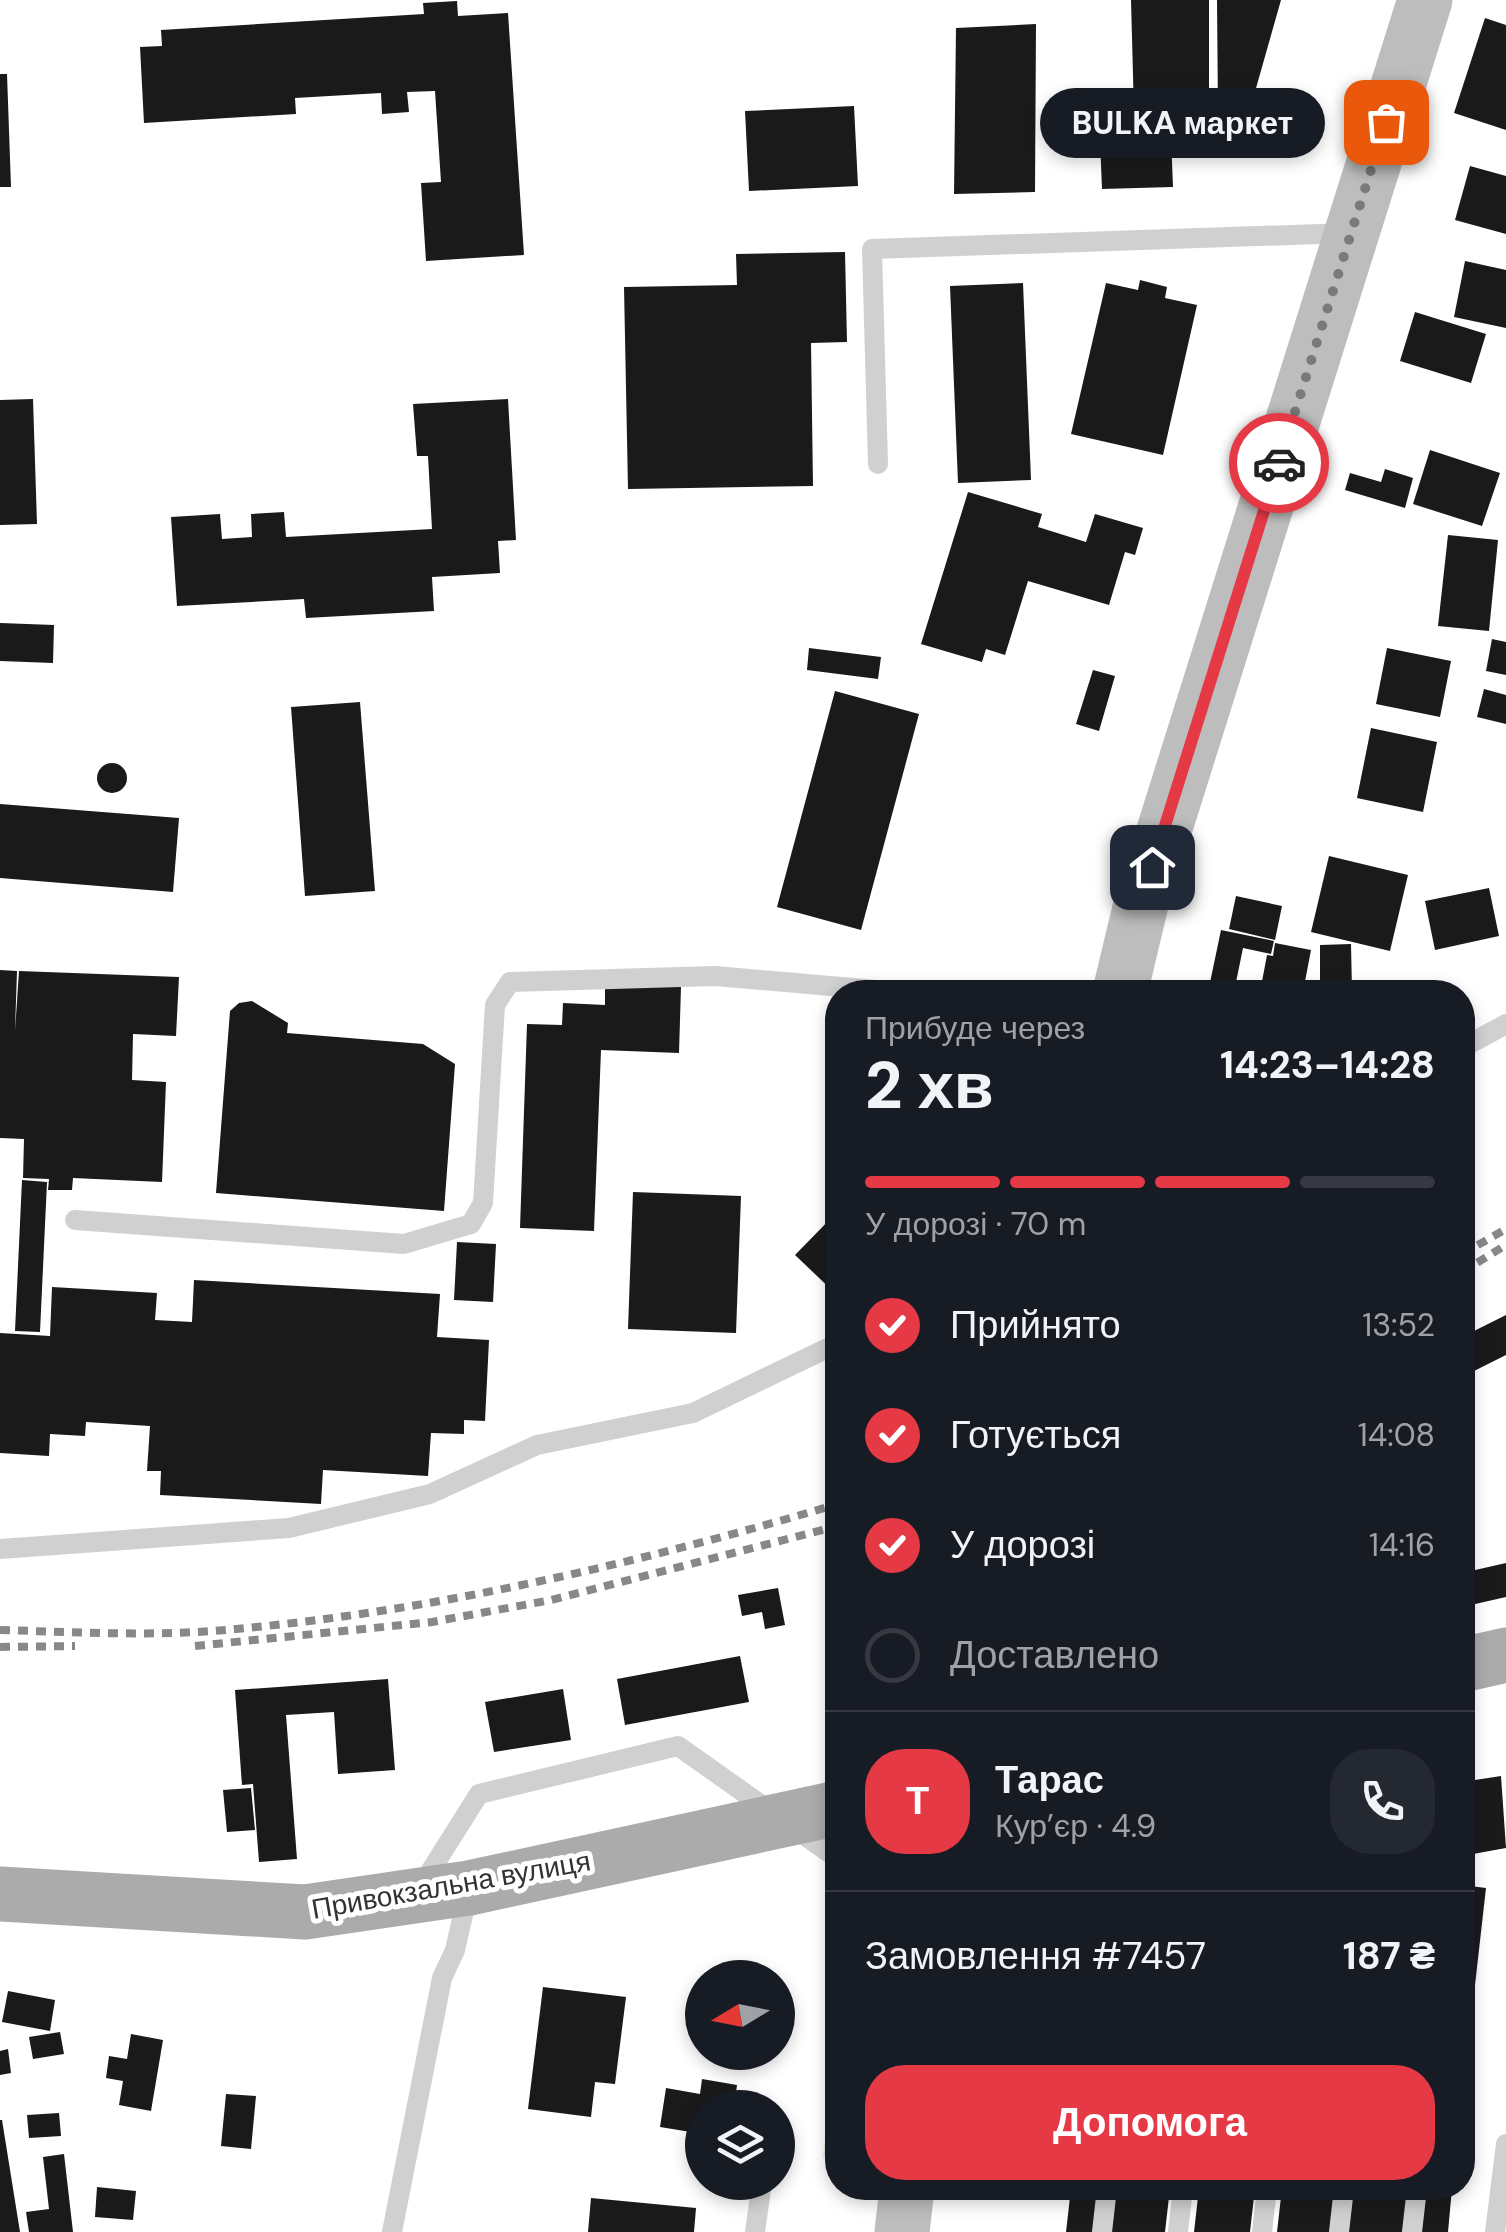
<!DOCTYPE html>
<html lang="uk">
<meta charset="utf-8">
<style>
:root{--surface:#171b24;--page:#242831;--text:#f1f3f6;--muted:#9ea1a6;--line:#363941;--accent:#e63946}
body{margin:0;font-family:"DM Sans",sans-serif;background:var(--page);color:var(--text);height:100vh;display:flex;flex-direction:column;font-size:38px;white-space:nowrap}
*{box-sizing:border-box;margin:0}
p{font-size:32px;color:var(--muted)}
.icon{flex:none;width:55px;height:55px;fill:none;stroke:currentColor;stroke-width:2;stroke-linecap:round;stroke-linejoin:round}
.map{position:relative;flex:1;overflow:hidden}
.drawer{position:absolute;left:825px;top:980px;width:650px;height:1220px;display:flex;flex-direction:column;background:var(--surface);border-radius:40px;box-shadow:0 5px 15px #0003}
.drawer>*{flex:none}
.needle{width:65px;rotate:260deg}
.buttons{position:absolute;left:685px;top:1960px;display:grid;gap:20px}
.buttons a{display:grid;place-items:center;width:110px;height:110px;border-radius:50%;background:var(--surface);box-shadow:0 5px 15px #0003;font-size:50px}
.pin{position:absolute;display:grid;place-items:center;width:85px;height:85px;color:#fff;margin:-42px;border-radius:20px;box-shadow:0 5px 15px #0006}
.courier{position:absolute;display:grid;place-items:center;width:100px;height:100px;margin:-50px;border:8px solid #e63946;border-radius:50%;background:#fff;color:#222;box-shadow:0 2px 12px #0007}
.bubble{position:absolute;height:70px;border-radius:35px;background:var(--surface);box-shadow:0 5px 15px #0003;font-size:32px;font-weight:800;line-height:70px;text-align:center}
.headline em{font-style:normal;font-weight:800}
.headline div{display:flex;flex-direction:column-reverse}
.headline{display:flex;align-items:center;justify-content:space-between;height:170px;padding:0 40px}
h1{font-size:65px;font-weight:800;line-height:75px}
.bar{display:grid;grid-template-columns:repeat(4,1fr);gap:15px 10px;align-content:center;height:120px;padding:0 40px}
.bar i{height:12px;border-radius:8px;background:var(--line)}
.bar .current{background:var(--accent)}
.bar p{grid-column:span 4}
.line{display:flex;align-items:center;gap:25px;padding:0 40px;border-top:2px solid var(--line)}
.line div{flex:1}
.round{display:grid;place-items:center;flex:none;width:105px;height:105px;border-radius:40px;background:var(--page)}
ol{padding:0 40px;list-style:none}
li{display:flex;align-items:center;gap:30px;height:110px}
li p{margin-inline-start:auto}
li .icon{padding:10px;border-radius:50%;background:var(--accent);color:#fff;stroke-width:4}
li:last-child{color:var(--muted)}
li i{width:55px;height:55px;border:5px solid var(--line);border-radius:50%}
.action{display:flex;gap:20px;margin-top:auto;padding:20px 40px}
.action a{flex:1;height:115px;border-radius:40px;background:var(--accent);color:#fff;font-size:40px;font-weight:800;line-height:115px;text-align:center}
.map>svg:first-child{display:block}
.green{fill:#e6ecdf}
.building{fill:#1a1a1a}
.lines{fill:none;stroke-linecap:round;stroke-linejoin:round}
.lane{stroke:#d0d0d0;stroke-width:20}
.secondary{stroke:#bdbdbd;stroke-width:55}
.primary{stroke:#ababab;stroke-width:55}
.rail{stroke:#888;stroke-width:8;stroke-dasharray:10 8;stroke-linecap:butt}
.done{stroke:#7a7a7a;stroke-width:10;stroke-dasharray:0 18}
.route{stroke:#e63946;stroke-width:12}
.labels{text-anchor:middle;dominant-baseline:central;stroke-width:10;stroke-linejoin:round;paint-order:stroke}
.street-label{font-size:28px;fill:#333;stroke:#fff}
</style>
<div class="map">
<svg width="1506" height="2232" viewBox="0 0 1506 2232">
<rect width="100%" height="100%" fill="#fff"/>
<polygon class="green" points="837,2037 838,2159 837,2159 823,2157"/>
<g class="building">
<polygon points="1131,0 1209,0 1209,110 1170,111 1173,187 1102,189 1099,115 1134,113"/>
<polygon points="1217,0 1281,0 1247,120 1218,114"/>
<polygon points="457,1 458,16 508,13 524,255 426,261 421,183 441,182 435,91 407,92 409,112 382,114 381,93 295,98 296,114 144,123 140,47 162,46 161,30 424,14 423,3"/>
<polygon points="1485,18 1506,25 1506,130 1454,113"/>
<polygon points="1036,24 1035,192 954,194 956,28"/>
<polygon points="0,74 7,74 11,187 0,187"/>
<polygon points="854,106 858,186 749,191 745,111"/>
<polygon points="1470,166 1506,176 1506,234 1455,220"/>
<polygon points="845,252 847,342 811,343 813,486 628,489 624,287 737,285 736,254"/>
<polygon points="1465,261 1506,270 1506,328 1454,317"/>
<polygon points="1140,280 1167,287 1165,298 1197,305 1163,455 1071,434 1106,283 1138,290"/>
<polygon points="1023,283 1031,480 958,483 950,286"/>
<polygon points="1415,312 1486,334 1471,383 1400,361"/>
<polygon points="33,399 37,524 0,525 0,400"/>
<polygon points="508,399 516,540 498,541 500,573 432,577 434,611 306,618 304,599 177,606 171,517 220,514 222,539 252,537 251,514 284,512 286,537 432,529 428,456 417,456 413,404"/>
<polygon points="1430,450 1500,473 1482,526 1413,504"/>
<polygon points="1385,469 1413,478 1405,508 1345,490 1350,473 1381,482"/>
<polygon points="968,492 1042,514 1038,527 1086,542 1095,514 1143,528 1135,555 1125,552 1109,605 1028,581 1005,655 986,649 982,662 921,644"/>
<polygon points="1448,535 1498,540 1489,631 1438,626"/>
<polygon points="0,623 54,625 53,663 0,661"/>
<polygon points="1492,639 1506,642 1506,675 1486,671"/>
<polygon points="809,648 881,657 878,679 807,670"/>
<polygon points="1387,648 1451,661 1440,717 1376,704"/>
<polygon points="1093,670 1115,676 1099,731 1076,724"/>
<polygon points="1484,689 1506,695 1506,724 1477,717"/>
<polygon points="835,691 919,714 861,930 777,907"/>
<polygon points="360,702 375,891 305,896 291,707"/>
<polygon points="1371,728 1437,742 1423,812 1357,798"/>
<circle cx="112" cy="778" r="15"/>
<polygon points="0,804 179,818 173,892 0,878"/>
<polygon points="1329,856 1408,875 1390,951 1311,932"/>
<polygon points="1489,888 1499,936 1435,950 1425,901"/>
<polygon points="1236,896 1282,906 1275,940 1229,929"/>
<polygon points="1221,930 1274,941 1271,954 1243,948 1234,992 1208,992"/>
<polygon points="1275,943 1311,950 1303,992 1260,992 1267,955 1273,956"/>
<polygon points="1351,944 1352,992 1320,992 1320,945"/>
<polygon points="0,970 17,971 15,1031 19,971 179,977 176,1036 133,1034 132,1080 166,1082 162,1182 73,1178 72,1190 48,1190 49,1179 23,1178 24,1139 0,1138"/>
<polygon points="605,984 681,987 679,1053 601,1050 594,1231 520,1228 527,1024 562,1025 563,1003 605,1005"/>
<polygon points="252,1001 288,1023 287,1033 423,1044 455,1064 444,1211 216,1193 230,1011 239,1003"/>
<polygon points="22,1180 47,1182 40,1332 15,1331"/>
<polygon points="633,1192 741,1196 736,1333 628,1329"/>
<polygon points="838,1211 838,1296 795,1255"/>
<polygon points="457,1242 496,1244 493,1302 454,1300"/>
<polygon points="194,1280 440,1294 437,1337 489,1340 485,1421 464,1420 464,1434 431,1433 428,1476 323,1470 321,1504 160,1495 161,1471 147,1471 150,1426 86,1422 85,1436 50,1434 49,1456 0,1453 0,1333 50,1336 52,1287 157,1293 155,1320 192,1322"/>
<polygon points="1506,1315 1506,1355 1462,1377 1462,1337"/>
<polygon points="1506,1563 1506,1597 1462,1607 1462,1573"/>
<polygon points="778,1588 785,1625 765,1629 762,1612 742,1616 738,1595"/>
<polygon points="740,1656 749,1702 625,1725 617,1679"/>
<polygon points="388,1679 395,1770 338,1774 334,1712 286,1715 297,1859 259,1862 253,1784 242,1785 235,1690"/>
<polygon points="563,1689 571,1740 494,1752 485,1702"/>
<polygon points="1501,1776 1506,1848 1462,1856 1462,1782"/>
<polygon points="251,1788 255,1830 227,1832 223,1790"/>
<polygon points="1462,1885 1486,1888 1465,2073 1462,2073"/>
<polygon points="543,1987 626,1997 615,2084 595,2082 591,2117 528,2109"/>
<polygon points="8,1991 55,2000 50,2031 2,2022"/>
<polygon points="60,2032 64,2054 33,2059 29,2037"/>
<polygon points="131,2034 163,2040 151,2111 119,2105 123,2081 106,2078 109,2056 127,2059"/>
<polygon points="8,2049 11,2073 0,2075 0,2051"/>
<polygon points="702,2079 737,2085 734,2108 702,2108 702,2143 695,2142 697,2133 660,2127 666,2088 700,2094"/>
<polygon points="226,2094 256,2096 251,2149 221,2146"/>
<polygon points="59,2113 61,2136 29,2138 27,2115"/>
<polygon points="0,2120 2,2120 20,2232 0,2232"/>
<polygon points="64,2154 73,2232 29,2232 26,2212 49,2209 43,2157"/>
<polygon points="97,2187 136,2191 133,2220 95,2217"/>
<polygon points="1071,2188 1099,2188 1094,2232 1066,2232"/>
<polygon points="1116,2188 1170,2188 1165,2232 1111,2232"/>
<polygon points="1199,2188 1255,2188 1250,2232 1194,2232"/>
<polygon points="1282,2188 1338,2188 1333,2232 1277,2232"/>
<polygon points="1349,2188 1410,2188 1405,2232 1345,2232"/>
<polygon points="1426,2188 1452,2188 1448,2232 1421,2232"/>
<polygon points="591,2198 696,2208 694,2232 588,2232"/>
</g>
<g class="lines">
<g class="lane">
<polyline points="878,464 872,249 1349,233"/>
<polyline points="1462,1048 1506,1024"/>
<polyline points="75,1220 404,1244 471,1224 483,1203 495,1005 510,982 715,976 899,992"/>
<polyline points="0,1549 289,1528 430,1494 537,1445 693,1413 838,1343"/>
<polyline points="421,1886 479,1794 678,1746 838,1859"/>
<polyline points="392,2232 442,1978 455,1950 468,1893"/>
<polyline points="755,2232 762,2182"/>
<polyline points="1102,2232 1107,2188"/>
<polyline points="1178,2232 1183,2188"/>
<polyline points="1262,2232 1267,2188"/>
<polyline points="1339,2232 1344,2188"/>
<polyline points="1412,2232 1417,2188"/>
<polyline points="1495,2232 1506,2144"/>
</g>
<g class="secondary">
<polyline points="1120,992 1141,904 1425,0"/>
<polyline points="902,2232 907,2188"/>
</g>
<g class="primary">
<polyline points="1462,1665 1506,1655"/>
<polyline points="0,1894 305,1912 469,1888 838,1808"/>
</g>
<g class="rail">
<polyline points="1462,1254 1506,1229"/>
<polyline points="1462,1272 1506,1245"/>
<path d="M0,1630C71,1632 142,1636 213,1631C423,1614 636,1564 838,1504"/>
<polyline points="195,1646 432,1622 551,1600 838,1526"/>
<polyline points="0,1647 75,1646"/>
</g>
</g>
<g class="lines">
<polyline class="done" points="1279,463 1386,122"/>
<polyline class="route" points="1152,867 1279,463"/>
</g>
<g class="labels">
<g class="street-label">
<text transform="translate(451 1885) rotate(-10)">Привокзальна вулиця</text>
</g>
</g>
</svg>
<div class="buttons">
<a><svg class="needle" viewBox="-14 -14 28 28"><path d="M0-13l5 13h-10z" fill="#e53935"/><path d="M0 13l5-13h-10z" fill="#9ea1a6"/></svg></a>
<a><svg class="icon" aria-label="layers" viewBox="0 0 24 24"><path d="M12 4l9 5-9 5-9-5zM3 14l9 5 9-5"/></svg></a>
</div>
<div class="pin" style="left:1386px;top:122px;background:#ea580c"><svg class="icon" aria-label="bag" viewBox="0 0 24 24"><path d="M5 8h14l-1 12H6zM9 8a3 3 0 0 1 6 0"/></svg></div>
<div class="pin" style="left:1152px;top:867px;background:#1f2937"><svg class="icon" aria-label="home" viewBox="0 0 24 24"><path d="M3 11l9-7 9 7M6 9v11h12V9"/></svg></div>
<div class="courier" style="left:1279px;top:463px"><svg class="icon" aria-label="car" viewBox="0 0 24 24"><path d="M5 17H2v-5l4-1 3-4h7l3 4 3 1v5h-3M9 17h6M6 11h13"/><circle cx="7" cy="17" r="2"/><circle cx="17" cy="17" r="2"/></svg></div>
<div class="bubble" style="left:1040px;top:88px;width:285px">BULKA маркет</div>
<section class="drawer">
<div class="headline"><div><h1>2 хв</h1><p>Прибуде через</p></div><em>14:23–14:28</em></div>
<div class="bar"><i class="current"></i><i class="current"></i><i class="current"></i><i></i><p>У дорозі · 70 m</p></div>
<ol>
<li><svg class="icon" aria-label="check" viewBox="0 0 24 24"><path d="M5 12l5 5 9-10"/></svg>Прийнято<p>13:52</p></li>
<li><svg class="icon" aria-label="check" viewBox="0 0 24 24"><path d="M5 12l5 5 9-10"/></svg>Готується<p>14:08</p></li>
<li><svg class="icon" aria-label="check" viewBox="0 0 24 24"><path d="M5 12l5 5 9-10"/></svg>У дорозі<p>14:16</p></li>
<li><i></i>Доставлено</li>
</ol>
<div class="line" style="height:180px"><b class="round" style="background:var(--accent);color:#fff">Т</b><div><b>Тарас</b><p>Кур’єр · 4.9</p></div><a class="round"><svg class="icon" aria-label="phone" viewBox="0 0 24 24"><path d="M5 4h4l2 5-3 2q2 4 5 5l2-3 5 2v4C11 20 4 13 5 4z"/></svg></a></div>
<div class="line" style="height:130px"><div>Замовлення #7457</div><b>187 ₴</b></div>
<div class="action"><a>Допомога</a></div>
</section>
</div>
